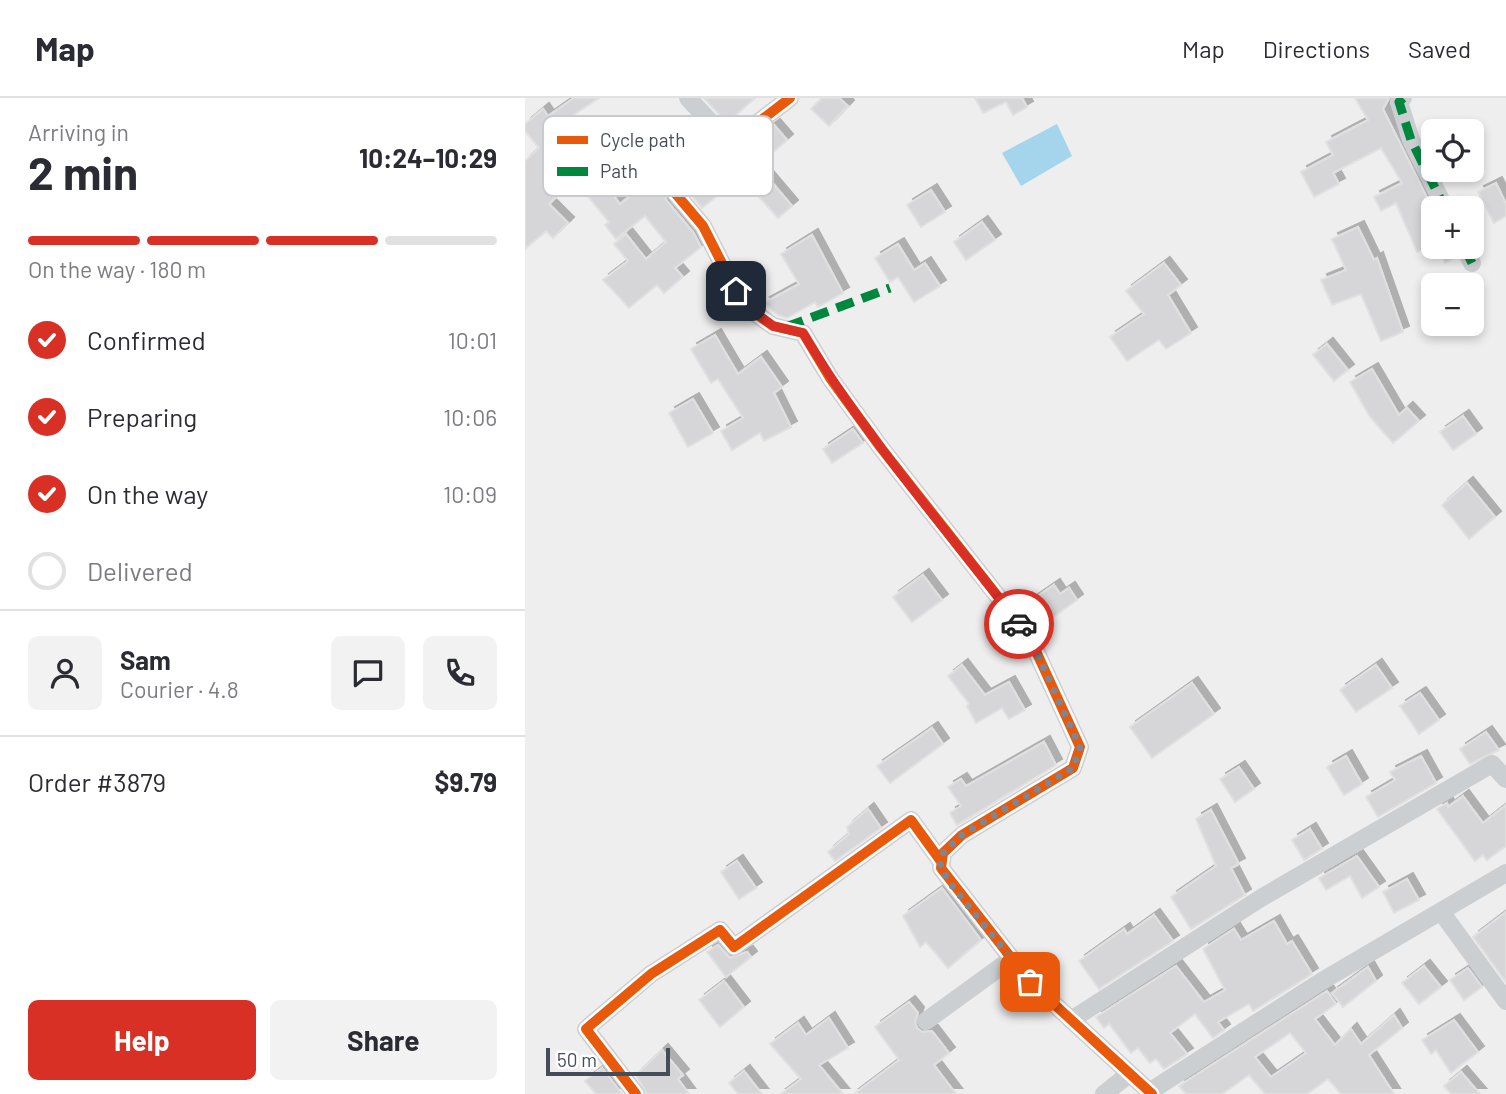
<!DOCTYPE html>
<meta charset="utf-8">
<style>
:root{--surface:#fff;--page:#f2f2f3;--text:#2b2b33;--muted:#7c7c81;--line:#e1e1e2;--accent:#d93025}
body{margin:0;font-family:Barlow,sans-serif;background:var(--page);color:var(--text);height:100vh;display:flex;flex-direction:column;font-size:26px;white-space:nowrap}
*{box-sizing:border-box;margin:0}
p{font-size:23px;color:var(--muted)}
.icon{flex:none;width:38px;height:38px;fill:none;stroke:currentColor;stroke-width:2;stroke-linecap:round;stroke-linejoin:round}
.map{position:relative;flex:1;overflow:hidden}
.panel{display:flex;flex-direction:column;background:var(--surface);width:525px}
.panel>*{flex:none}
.controls{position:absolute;left:896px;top:21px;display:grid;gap:14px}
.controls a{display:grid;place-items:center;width:63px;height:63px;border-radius:10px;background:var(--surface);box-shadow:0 4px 10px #0003;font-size:35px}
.scale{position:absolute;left:21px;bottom:18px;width:124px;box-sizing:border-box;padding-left:7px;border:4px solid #454d5b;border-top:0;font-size:19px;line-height:24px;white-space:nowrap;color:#454d5b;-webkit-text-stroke:5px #fff;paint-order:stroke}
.pin{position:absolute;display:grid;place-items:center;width:60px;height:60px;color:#fff;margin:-30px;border-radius:14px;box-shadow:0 4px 10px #0006}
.courier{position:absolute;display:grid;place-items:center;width:70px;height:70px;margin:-35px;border:5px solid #d93025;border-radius:50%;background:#fff;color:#222;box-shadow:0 2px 9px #0007}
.overview em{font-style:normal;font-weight:700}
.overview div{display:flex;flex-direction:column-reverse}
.overview{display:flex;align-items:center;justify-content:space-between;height:119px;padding:0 28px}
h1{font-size:46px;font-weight:700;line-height:52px}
.bar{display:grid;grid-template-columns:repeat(4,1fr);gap:10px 7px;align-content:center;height:84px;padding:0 28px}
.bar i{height:9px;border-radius:5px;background:var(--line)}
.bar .on{background:var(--accent)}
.bar p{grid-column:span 4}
.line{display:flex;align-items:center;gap:18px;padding:0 28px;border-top:2px solid var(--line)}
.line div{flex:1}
.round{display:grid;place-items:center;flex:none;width:74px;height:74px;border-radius:10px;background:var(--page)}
ol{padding:0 28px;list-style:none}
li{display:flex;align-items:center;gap:21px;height:77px}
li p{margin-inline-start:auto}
li .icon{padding:7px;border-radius:50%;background:var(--accent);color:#fff;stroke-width:4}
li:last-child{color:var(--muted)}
li i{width:38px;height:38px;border:4px solid var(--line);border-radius:50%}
.cta{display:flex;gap:14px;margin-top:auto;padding:14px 28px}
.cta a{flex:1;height:80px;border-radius:10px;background:var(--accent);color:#fff;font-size:28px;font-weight:700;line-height:80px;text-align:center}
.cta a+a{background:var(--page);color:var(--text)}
header{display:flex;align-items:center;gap:42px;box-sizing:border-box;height:98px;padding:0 35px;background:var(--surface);border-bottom:2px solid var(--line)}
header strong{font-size:33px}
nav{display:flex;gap:38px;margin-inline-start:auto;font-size:24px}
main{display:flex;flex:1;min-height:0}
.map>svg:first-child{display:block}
.water{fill:#a5d5ed}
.building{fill:#d6d6d9;stroke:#e0e0e1;stroke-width:2;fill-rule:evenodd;filter:url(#shadow)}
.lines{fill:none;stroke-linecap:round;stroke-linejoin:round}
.minor{stroke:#cccfd2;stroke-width:18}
.quiet{stroke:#00873e;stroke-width:9;stroke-dasharray:18 9;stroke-linecap:butt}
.cycleway-casing{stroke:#fff;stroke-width:15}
.cycleway{stroke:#e8590c;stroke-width:10}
.done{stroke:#80858e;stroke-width:7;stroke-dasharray:0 12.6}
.route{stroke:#d93025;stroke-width:9}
.key{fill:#fff;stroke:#c7cace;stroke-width:2}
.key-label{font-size:19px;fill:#454d5b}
</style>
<header>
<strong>Map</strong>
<nav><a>Map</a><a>Directions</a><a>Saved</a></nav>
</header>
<main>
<section class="panel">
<div class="overview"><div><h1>2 min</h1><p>Arriving in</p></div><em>10:24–10:29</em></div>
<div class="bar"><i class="on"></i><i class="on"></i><i class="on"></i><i></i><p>On the way · 180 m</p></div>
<ol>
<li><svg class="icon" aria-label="check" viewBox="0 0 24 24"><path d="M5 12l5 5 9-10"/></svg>Confirmed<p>10:01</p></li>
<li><svg class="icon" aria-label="check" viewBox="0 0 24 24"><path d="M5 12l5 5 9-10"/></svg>Preparing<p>10:06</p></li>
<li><svg class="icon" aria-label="check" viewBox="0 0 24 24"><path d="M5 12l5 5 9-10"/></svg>On the way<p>10:09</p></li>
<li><i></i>Delivered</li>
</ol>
<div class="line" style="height:126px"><a class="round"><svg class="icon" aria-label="person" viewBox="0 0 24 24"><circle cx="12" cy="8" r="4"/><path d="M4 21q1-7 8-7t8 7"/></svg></a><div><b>Sam</b><p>Courier · 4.8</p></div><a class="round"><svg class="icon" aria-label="chat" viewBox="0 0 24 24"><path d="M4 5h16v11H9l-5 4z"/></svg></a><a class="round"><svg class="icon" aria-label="phone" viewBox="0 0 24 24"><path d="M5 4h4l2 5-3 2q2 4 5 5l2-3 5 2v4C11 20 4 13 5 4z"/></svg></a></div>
<div class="line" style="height:91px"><div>Order #3879</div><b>$9.79</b></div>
<div class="cta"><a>Help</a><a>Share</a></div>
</section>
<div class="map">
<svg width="981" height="996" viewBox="0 0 981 996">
<defs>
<filter id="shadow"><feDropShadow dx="6" dy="-6" stdDeviation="0" flood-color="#0004"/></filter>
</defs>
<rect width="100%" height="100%" fill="#efeeee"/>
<polygon class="water" points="532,26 547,58 496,88 477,55"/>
<g class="building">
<polygon points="49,0 74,0 32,28 95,106 110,94 89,64 106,50 139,92 141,102 168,134 176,149 150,170 158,179 139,195 132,187 104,210 78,182 103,163 89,146 101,136 121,161 141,144 120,118 91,141 80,127 84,124 53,86 48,90 44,86 24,106 43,125 28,140 21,133 0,151 0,63 14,50 0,33 0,26 18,11 23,18"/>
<polygon points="179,0 230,0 202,25"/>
<polygon points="297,0 314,0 323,8 304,28 286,11"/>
<polygon points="450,0 497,0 502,9 488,17 481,4 458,15"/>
<polygon points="830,0 864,0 858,11 908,112 908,147 892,154 871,105 856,113 849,99 877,85 856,50 808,75 814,86 789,99 776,74 808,57 801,44 843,22"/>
<polygon points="249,27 262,42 233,68 267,108 253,120 216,79 177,110 166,97 174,90 171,86"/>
<polygon points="971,85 981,106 981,118 969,125 953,94"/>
<polygon points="406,92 420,114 396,129 382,107"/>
<polygon points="457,124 470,142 441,162 429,144"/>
<polygon points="833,129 849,162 852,160 878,234 856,243 836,196 807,207 796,182 821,172 807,141"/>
<polygon points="287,137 318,195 293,209 290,204 262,220 253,217 239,205 274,186 256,156"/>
<polygon points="373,146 389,172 400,165 415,188 389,204 373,179 365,184 350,160"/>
<polygon points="913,149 928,149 932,159 920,165"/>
<polygon points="639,165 656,187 643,197 666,235 641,251 634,242 602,263 585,239 619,216 601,193"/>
<polygon points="190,237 213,276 236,259 257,289 249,295 266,329 239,343 235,335 207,352 196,333 218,320 193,281 186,285 166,251"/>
<polygon points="802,246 823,272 809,283 788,257"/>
<polygon points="847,271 874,317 882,310 894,323 868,345 845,319 825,284"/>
<polygon points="168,301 188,335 163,349 144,315"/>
<polygon points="938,318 951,336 928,352 915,334"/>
<polygon points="328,331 338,345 307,365 298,351"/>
<polygon points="942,385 970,419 944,441 917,407"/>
<polygon points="398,477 417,502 387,524 368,499"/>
<polygon points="529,487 535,496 544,490 552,502 513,530 497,509"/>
<polygon points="437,567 460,597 484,584 500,612 484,621 477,610 451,625 442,608 444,606 423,578"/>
<polygon points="851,567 867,590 831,614 815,592"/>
<polygon points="667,585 689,616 627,660 605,629"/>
<polygon points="895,595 914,622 894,636 875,608"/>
<polygon points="407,630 418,646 365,685 352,668"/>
<polygon points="961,634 974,652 945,666 935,651"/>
<polygon points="519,644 531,667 432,727 425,715 436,708 423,689 436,681 441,688"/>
<polygon points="821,658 837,686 819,697 802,669"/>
<polygon points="896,658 911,685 853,719 841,699 870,682 865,674"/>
<polygon points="714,669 729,691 710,704 695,681"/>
<polygon points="938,698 958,725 981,707 981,748 962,762 958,757 950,763 912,711 922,705 923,709"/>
<polygon points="343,711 356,730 310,763 303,754 324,736 322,729"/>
<polygon points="686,712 714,766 706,770 720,797 666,831 646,799 691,768 671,721"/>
<polygon points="785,731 797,751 779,762 767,742"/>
<polygon points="832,758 854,789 837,800 825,778 801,792 794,780"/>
<polygon points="212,763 231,790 214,801 196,774"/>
<polygon points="882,781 894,802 869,815 858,794"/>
<polygon points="417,790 456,842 423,870 401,844 395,849 378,818"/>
<polygon points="981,814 981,884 948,839"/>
<polygon points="629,817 648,843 574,891 554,863 599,831 602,836"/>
<polygon points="749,823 762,846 767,843 787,876 728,913 724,906 693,924 699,932 688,940 670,916 645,935 662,956 639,971 631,961 625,965 613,950 606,955 584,926 579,930 571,919 651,868 679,904 700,892 678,851 709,831 716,842"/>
<polygon points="193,847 205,860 222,854 226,859 201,879 182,854"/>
<polygon points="899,868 916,889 894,906 877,885"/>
<polygon points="843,869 851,883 818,909 807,895"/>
<polygon points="943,870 957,889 939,902 925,882"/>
<polygon points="199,883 219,909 195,929 174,902"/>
<path d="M802,893L811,906L790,921L810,947L826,931L836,946L869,917L877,930L844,957L869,996H816L803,981L782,996H740L724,977L697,996H661L654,988ZM765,935L781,955L746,979L730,959Z"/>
<polygon points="384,904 393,915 390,924 392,930 397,934 407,933 424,955 409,967 431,996 329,996 374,962 350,929"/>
<polygon points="304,920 323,950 294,967 318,996 256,996 276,981 245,946 273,925 281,937"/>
<polygon points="929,922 953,954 926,975 911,952 906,956 897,942"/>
<polygon points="137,952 158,977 153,981 164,996 122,996 111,977"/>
<polygon points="77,970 97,996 71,996 60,983"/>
<polygon points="219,973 237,996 213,996 204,985"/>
<polygon points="936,974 955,996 926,996 919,988"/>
</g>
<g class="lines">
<g class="minor">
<polyline points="163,0 205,45"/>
<polyline points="265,0 150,88 150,95 178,128 211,193 227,213 248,228 278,235 305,280 356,350 504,538 555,649 548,670 437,737 418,755 416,770 505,884 627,996"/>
<polyline points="878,0 874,4 886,42 920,110"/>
<polyline points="939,149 947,165"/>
<polyline points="917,815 981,903"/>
<polyline points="546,922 736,800 967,666 981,681"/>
<polyline points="401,923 485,862"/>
<polyline points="624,994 797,883 981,775"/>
<polyline points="111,996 61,931 126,876 195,832 209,849 386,722 415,762"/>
<polyline points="579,996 604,976"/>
</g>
<g class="quiet">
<polyline points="878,0 874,4 886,42 920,110"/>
<polyline points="939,149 947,165"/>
<polyline points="261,229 365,190"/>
</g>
<defs>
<g id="cycleway">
<polyline points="265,0 150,88 150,95 178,128 211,193 227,213 248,228 278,235 305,280 356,350 504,538 555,649 548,670 437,737 418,755 416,770 505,884 627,996"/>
<polyline points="111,996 61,931 126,876 195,832 209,849 386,722 415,762"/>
</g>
</defs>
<use href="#cycleway" class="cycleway-casing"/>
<use href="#cycleway" class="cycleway"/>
</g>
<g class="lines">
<polyline class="done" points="494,526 504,538 555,649 548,670 437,737 418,755 415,762 416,770 425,785 505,884"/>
<path class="route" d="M211,193L228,213L248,228L278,235C340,339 421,430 494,526"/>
</g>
<rect x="18" y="18" width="230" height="80" rx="10" class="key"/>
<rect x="32" y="38" width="31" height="8" fill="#e8590c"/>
<rect x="32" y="69" width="31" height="9" fill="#00873e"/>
<g class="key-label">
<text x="75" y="49">Cycle path</text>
<text x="75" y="80">Path</text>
</g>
</svg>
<div class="controls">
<a><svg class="icon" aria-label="locate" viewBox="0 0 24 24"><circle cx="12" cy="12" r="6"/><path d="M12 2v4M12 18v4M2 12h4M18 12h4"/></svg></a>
<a>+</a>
<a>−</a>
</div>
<div class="scale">50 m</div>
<div class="pin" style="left:505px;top:884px;background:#ea580c"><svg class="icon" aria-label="bag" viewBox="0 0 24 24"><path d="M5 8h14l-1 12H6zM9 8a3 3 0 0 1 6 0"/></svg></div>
<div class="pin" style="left:211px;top:193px;background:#1f2937"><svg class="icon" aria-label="home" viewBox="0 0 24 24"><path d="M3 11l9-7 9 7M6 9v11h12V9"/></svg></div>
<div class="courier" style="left:494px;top:526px"><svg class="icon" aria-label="car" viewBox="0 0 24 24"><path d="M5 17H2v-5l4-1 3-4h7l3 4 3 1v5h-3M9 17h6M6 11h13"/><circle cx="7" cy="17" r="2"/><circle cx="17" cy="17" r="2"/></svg></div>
</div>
</main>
